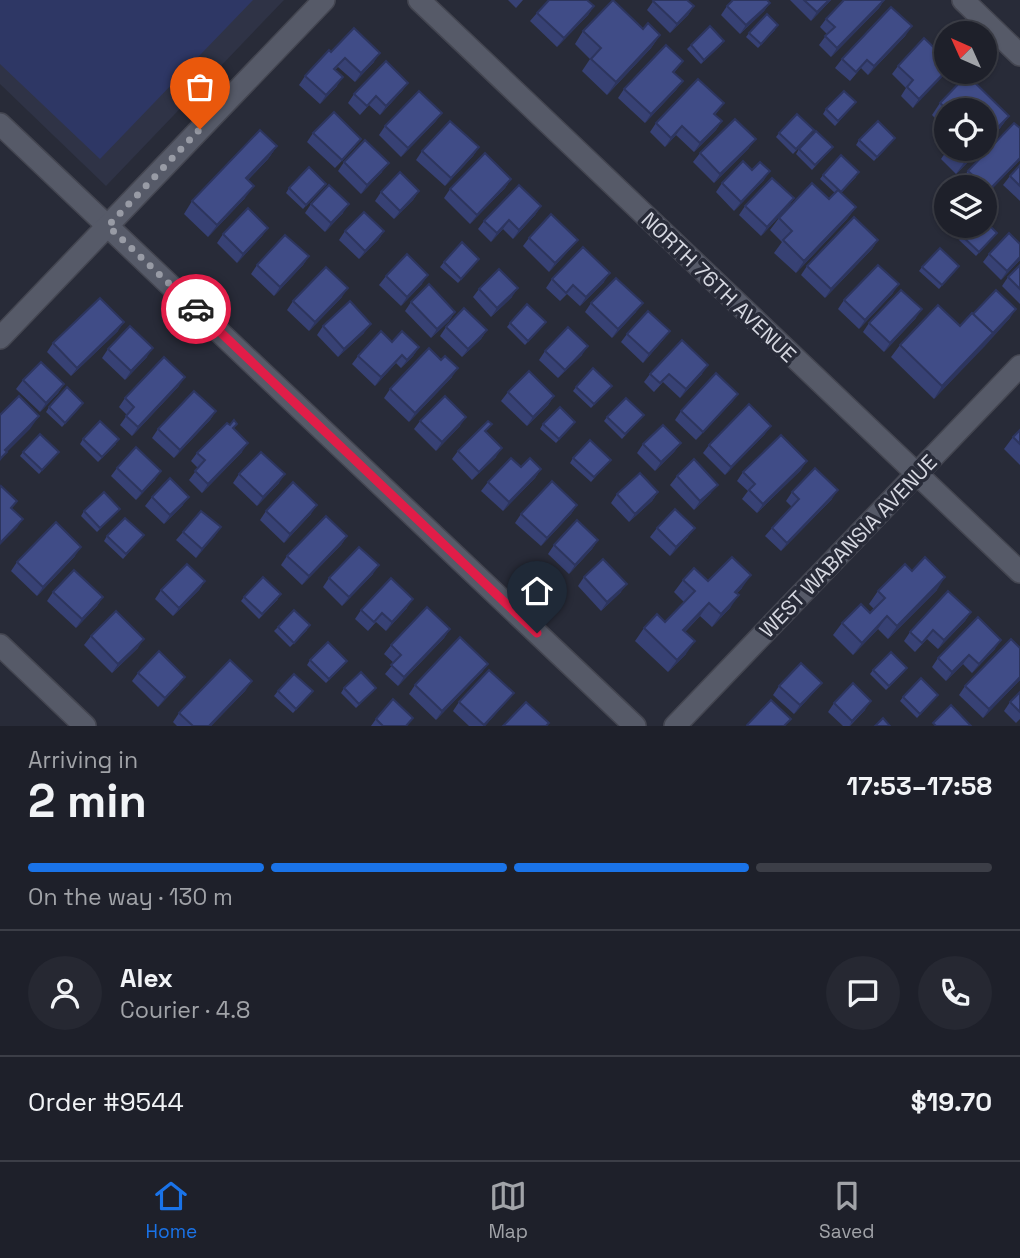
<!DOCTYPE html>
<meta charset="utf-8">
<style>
:root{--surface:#1e202a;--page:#262832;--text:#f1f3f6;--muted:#a1a3a8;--line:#3c3e47;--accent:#1a73e8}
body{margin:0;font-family:"Space Grotesk",sans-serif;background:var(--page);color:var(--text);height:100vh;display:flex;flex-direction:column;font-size:26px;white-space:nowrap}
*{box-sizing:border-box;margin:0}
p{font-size:23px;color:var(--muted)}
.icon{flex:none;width:38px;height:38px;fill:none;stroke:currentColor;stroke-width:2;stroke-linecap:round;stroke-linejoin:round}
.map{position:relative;height:726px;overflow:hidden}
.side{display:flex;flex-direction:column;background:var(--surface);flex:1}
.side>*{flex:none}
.needle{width:46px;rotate:315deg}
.tools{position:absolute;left:934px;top:21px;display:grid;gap:14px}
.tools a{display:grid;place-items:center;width:63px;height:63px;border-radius:50%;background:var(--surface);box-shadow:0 2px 5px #0004,0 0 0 2px var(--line);font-size:35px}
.pin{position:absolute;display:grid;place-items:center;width:60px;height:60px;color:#fff;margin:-72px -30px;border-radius:50% 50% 50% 0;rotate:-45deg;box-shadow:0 0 7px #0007}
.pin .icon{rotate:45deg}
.courier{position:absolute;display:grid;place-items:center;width:70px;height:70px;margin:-35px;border:5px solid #e11d48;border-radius:50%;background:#fff;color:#222;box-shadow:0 2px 9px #0007}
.head em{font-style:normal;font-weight:700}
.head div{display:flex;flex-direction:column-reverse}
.head{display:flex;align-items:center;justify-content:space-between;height:119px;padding:0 28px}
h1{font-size:46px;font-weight:700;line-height:52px}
.bar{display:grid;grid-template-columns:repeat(4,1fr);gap:10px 7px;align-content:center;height:84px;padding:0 28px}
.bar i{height:9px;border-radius:5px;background:var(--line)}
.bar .current{background:var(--accent)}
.bar p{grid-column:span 4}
.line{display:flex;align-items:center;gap:18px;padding:0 28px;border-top:2px solid var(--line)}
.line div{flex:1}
.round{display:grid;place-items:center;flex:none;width:74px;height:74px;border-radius:37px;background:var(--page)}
.dock{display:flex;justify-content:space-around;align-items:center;height:98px;border-top:2px solid var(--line);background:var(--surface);font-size:19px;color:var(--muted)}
.dock a{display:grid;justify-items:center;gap:4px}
.dock .current{color:var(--accent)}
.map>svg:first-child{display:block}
.built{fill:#2f3346}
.green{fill:#2e3765}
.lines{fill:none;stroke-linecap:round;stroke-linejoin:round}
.street-casing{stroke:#444651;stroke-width:24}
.street{stroke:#565a68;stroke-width:21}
.wall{fill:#374174}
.shaded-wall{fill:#2d355e}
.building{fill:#404c87;stroke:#2d355e;stroke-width:2}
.done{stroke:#989ba5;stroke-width:7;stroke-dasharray:0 12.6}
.route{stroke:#e11d48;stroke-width:9}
.labels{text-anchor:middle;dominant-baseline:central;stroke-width:7;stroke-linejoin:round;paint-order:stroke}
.street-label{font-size:21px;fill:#d5d7e0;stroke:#282b38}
</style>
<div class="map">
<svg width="1020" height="726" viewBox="0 0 1020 726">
<rect width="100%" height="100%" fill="#282b38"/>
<polygon class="built" points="0,0 284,0 106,186 0,84"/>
<polygon class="green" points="0,0 253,0 100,159 0,64"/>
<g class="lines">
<defs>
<g id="street">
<polyline points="419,0 1020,572"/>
<polyline points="963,0 1020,55"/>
<polyline points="0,124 635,726"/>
<polyline points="0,338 324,0"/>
<polyline points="0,645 85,726"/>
<polyline points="675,726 1020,366"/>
</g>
</defs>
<use href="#street" class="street-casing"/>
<use href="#street" class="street"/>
</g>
<g class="wall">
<polygon points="508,0 523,0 516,8"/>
<polygon points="654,0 694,6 688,15 670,33 647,10"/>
<polygon points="790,0 831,0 811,21"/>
<polygon points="884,0 879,8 831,57 819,45 827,34 820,27 826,19"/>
<polygon points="770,3 764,11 740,34 721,15 727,6"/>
<polygon points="594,6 588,15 557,47 530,21 537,13"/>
<polygon points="643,29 660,35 651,48 607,95 582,71 590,59 575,44 583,31"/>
<polygon points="775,30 758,48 746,37 749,33"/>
<polygon points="906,35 868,75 861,68 850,81 835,68 842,59"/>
<polygon points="691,45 721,45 701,64 687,49"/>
<polygon points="331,52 374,62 355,82 338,67 335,70 337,86 320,104 299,85 305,76"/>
<polygon points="947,60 913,108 901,96 906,88 892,74 898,66"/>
<polygon points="683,61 674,73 683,81 676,90 645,123 618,98 624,89"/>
<polygon points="967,75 1009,116 1000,128 985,144 985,110 947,110 947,130 932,115 940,103"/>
<polygon points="408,83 402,91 380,115 369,105 360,115 348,103 354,94"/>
<polygon points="856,102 835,126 823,114 826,109"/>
<polygon points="724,103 715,115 722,121 716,130 694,152 676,135 665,147 650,132 656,123"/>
<polygon points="442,113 435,122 401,157 379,135 385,126"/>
<polygon points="1020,128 1020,160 985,196 985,187 970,187 962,179 968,171"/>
<polygon points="947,131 947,145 941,139"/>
<polygon points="313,133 355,147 335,168 307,142"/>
<polygon points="779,133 811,135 793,154 776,137"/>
<polygon points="895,138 874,161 856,145 859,140"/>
<polygon points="277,146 268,159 248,180 245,198 208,237 184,214 192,201"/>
<polygon points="479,147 473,156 445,186 416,160 422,151"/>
<polygon points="833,147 812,170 796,154 799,149"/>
<polygon points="749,148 714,183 693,162 700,153"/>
<polygon points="948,149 981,149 956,174 941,159"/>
<polygon points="344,162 382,172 361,194 338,171"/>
<polygon points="1020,165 1020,201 1003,185 1010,176"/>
<polygon points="823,175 856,177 841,193 856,207 847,219 796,273 774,253 782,242 770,230 779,218 829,199 835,193 820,179"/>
<polygon points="511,179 505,188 470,224 444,198 450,189"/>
<polygon points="764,180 734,211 716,192 722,183"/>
<polygon points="326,184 303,209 286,193 289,188"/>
<polygon points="419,191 413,200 394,219 375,201 381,192"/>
<polygon points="794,198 788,207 761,236 739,215 745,206"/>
<polygon points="311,204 343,213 325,232 305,213"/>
<polygon points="541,206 535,215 513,239 503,229 491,242 478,229 484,221"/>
<polygon points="947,212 947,226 961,226 952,234 939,221"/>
<polygon points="268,228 262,236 237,263 217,243 223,234"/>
<polygon points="345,231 384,231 378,240 359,259 339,240"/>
<polygon points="997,233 976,256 959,240 962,236"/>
<polygon points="529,238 571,248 549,272 523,246"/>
<polygon points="878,240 872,249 825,298 801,275 807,266"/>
<polygon points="1020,244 1020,260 1001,280 983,262 989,254"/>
<polygon points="309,256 303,265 274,296 251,274 257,265"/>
<polygon points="444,262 476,263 458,283 440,267"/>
<polygon points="1020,265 1020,304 1002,286 1008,277"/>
<polygon points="959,266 939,289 919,271 922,267"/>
<polygon points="386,276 422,284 401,306 379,285"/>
<polygon points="552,279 604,282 580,306 567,294 560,301 546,288"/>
<polygon points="479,289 512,297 491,317 473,297"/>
<polygon points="893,293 859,329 838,309 844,300"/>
<polygon points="342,297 309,331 287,310 293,301"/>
<polygon points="411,302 455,312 449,321 431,338 405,311"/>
<polygon points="591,303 636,312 612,338 585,312"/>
<polygon points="916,318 884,352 863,332 869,323"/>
<polygon points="1010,318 934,399 891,357 900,345 960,326"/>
<polygon points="510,323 543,326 525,345 507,327"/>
<polygon points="323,326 364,333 338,357 317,335"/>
<polygon points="446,327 487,330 481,339 462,357 440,336"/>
<polygon points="118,331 71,376 47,352 53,343"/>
<polygon points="627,334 663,340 643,363 621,342"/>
<polygon points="392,342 419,347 413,356 401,368 396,363 375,386 352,364 358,356"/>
<polygon points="108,349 147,357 125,380 102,358"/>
<polygon points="545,351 582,355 558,378 539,360"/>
<polygon points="441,360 452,377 409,422 384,398 390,389"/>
<polygon points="650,374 702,374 680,398 663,382 654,392 644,382"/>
<polygon points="23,380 64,384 58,393 40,412 16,389"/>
<polygon points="179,386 132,436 120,425 127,415 119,407 125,398"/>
<polygon points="612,386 591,408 573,391 576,387"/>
<polygon points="508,392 554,396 548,405 527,426 501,401"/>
<polygon points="738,394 732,402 696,440 675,420 681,411"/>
<polygon points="49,407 80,407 62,427 46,412"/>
<polygon points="216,411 210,420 174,458 152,438 158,429"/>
<polygon points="644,415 622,439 604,421 607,417"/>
<polygon points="420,421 460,426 436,451 414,429"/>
<polygon points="543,424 572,426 556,443 540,429"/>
<polygon points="234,429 242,452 202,493 189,480 198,468 191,461 197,453"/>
<polygon points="1020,430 1020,465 1004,449 1013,437"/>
<polygon points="487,432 496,457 472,480 452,459 458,451"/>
<polygon points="765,434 725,475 703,453 709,445"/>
<polygon points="83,439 116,444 98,462 80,444"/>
<polygon points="681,443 674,452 655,471 637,453 643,444"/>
<polygon points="23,452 59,452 39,474 20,456"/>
<polygon points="573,458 607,464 591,482 570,463"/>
<polygon points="117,468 155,480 136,500 111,476"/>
<polygon points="541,469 535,478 503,511 481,491 488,482"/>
<polygon points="801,470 757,513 742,499 748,491 737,481 743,472"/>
<polygon points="239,474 279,483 257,506 233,483"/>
<polygon points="677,476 711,493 694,510 670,485"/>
<polygon points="658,492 652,501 629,522 611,503 617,494"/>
<polygon points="792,492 832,499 781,551 765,536 772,528 792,507 786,501"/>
<polygon points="152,497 183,505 164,524 145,506"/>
<polygon points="577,505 571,514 541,546 515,523 521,514"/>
<polygon points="120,509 97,532 81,516 84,511"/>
<polygon points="266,511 311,514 284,543 260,520"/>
<polygon points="221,527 196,558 176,540 183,532"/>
<polygon points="657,528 688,537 670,556 650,537"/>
<polygon points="144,535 123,559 104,541 107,536"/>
<polygon points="347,536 341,545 302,585 281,565 287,556"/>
<polygon points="598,540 592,549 569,574 548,554 554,545"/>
<polygon points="75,556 37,596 11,571 17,562"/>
<polygon points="912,571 937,590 888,639 878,629 853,655 833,635 842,623 870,613 874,609 869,604 878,591"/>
<polygon points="373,574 342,606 323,587 329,578"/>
<polygon points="584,577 621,592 601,611 578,586"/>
<polygon points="683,580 708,581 742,588 737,593 730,608 712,627 700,616 685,632 686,654 668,672 635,641 644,628 665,622 684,602 674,592"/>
<polygon points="205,581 199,590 173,616 155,599 161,590"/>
<polygon points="53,592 103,597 97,606 76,628 47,601"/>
<polygon points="244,597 278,599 259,619 241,601"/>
<polygon points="407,608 386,631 376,622 368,631 355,619 361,610"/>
<polygon points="971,612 965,621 938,649 927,639 915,652 904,641 910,632"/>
<polygon points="278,627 307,630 290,647 274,631"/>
<polygon points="450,629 444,638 398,686 385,674 394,663 384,654 391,645"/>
<polygon points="91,636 138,648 112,673 84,645"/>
<polygon points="1020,648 1020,680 983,718 959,695 965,686"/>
<polygon points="995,649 972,673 963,664 946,681 932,667 938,658"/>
<polygon points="310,660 344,665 326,683 307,665"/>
<polygon points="488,664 482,672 436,720 409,694 415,685"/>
<polygon points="873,670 904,672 886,690 870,674"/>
<polygon points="138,673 179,685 158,707 132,681"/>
<polygon points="822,683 815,691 794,714 773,695 779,686"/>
<polygon points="344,688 376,688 356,708 341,693"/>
<polygon points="246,690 211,726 177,726 173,722 179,713"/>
<polygon points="278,691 313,691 293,713 274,696"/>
<polygon points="1020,692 1020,719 1016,723 1004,711 1010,702"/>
<polygon points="938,695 917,718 900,701 903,697"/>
<polygon points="507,701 485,726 469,726 453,711 459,702"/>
<polygon points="834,703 865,710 850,726 843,726 828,712"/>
<polygon points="376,719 408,726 371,726"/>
</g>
<g class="shaded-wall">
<polygon points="829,0 831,0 811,21 817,12"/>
<polygon points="884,0 879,8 831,57 837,48"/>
<polygon points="770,3 764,11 740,34 746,25"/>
<polygon points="594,6 588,15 557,47 564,38"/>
<polygon points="694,6 688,15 670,33 677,24"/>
<polygon points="912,26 906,35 868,75 874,66"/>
<polygon points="660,35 651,48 607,95 616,82"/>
<polygon points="724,41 721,45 701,64 704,60"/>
<polygon points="380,53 374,62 355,82 361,73"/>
<polygon points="947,70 947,72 913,108 919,99"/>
<polygon points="343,77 337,86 320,104 326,95"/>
<polygon points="683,81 676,90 645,123 651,114"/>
<polygon points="408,83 402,91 380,115 386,106"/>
<polygon points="442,113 435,122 401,157 408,148"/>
<polygon points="1009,116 1000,128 985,144 985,140"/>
<polygon points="722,121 716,130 694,152 700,143"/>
<polygon points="682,126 676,135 665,147 671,138"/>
<polygon points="756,139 749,148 714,183 720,174"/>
<polygon points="277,146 268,159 237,191 246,178"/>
<polygon points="479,147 473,156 445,186 451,178"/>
<polygon points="977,149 981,149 956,174 965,161"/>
<polygon points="1020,158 1020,160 985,196 989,190"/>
<polygon points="389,163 382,172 361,194 367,185"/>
<polygon points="770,171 764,180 734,211 741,202"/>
<polygon points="511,179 505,188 470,224 477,215"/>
<polygon points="254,186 245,198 208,237 217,225"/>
<polygon points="419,191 413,200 394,219 400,211"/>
<polygon points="794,198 788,207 761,236 767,227"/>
<polygon points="349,204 343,213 325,232 331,223"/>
<polygon points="541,206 535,215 513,239 519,230"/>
<polygon points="856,207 847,219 796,273 804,261"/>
<polygon points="509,220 503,229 491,242 497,233"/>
<polygon points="268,228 262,236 237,263 243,254"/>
<polygon points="384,231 378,240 359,259 365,251"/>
<polygon points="578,240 571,248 549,272 555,263"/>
<polygon points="878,240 872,249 825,298 831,289"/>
<polygon points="309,256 303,265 274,296 280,287"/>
<polygon points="1020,257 1020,260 1001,280 1007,271"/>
<polygon points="610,273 604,282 580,306 586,297"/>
<polygon points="428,275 422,284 401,306 407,297"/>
<polygon points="899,284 893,293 859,329 865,320"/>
<polygon points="348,288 342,297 309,331 315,322"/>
<polygon points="518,288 512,297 491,317 497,308"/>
<polygon points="643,303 636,312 612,338 618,329"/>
<polygon points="922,309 916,318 884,352 890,343"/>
<polygon points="1016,309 1010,318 985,346 934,399 942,386"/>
<polygon points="455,312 449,321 431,338 437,329"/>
<polygon points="124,322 118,331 71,376 77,368"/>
<polygon points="371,324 364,333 338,357 344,349"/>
<polygon points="487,330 481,339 462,357 468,349"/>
<polygon points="670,331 663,340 643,363 649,354"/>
<polygon points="588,346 582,355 558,378 565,370"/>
<polygon points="419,347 413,356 401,368 407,360"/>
<polygon points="153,348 147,357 125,380 131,371"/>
<polygon points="402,355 396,363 375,386 381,377"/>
<polygon points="708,365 702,374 680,398 686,389"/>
<polygon points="458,368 452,377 409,422 415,413"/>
<polygon points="185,377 179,386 132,436 138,427"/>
<polygon points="64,384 58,393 40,412 46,403"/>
<polygon points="738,394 732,402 696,440 703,432"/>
<polygon points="554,396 548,405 527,426 533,417"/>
<polygon points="216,411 210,420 174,458 180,450"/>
<polygon points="39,416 30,429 6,453 0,461 0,457 5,450"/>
<polygon points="466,417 460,426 436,451 442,442"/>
<polygon points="771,426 765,434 725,475 731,467"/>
<polygon points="248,443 242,452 202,493 208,484"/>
<polygon points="681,443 674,452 655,471 661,462"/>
<polygon points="502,448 496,457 472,480 479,472"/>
<polygon points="807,461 801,470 757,513 763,504"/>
<polygon points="541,469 535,478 503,511 509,502"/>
<polygon points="161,471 155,480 136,500 142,492"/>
<polygon points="285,474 279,483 257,506 263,497"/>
<polygon points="718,485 711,493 694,510 700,501"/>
<polygon points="838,490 832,499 781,551 787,543"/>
<polygon points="658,492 652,501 629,522 635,514"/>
<polygon points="189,497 183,505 164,524 170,515"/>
<polygon points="317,505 311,514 284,543 290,534"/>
<polygon points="577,505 571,514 541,546 547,538"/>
<polygon points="23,519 17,528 0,545 0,543"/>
<polygon points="221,527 215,536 196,558 202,549"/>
<polygon points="695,528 688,537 670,556 676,547"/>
<polygon points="347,536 341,545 302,585 309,576"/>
<polygon points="598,540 592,549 569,574 575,565"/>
<polygon points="81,547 75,556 37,596 43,587"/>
<polygon points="379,565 373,574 342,606 349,597"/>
<polygon points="751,575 742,588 726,604 735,592"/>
<polygon points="945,577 937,590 888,639 897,626"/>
<polygon points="205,581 199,590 173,616 179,608"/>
<polygon points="627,584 621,592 601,611 607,602"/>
<polygon points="739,595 730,608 712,627 721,614"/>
<polygon points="103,597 97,606 76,628 82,619"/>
<polygon points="413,599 407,608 386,631 392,622"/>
<polygon points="709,603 700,616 674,643 683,630"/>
<polygon points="971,612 965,621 938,649 944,640"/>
<polygon points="887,616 878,629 853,655 862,643"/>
<polygon points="450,629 444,638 398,686 404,677"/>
<polygon points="144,639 138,648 112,673 118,664"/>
<polygon points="1001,640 995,649 972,673 979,664"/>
<polygon points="695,641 686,654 668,672 677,660"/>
<polygon points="969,655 963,664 946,681 952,672"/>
<polygon points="488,664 482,672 436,720 442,711"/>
<polygon points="185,677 179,685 158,707 165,698"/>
<polygon points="1020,677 1020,680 983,718 989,709"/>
<polygon points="252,681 246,690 211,726 209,726"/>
<polygon points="822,683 815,691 794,714 800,705"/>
<polygon points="514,693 507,701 485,726 483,726"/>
<polygon points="871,701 865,710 849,726 852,721"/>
</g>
<g class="building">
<polygon points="549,0 587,0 594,6 564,38 537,13"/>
<polygon points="613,0 643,29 648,23 660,35 616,82 591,59 601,48 583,31"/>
<polygon points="654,0 687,0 694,6 677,24 653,1"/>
<polygon points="733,0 767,0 770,3 746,25 727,6"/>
<polygon points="804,0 829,0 817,12"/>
<polygon points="844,0 884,0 837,48 825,36 835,27 826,19"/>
<polygon points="891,7 912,26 874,66 867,60 856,72 842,59"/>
<polygon points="767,14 778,25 761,44 749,33"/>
<polygon points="710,26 724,41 704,60 691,45"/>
<polygon points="354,28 380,53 361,73 345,58 334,69 343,77 326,95 305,76 329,50 331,52"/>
<polygon points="924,38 947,60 947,70 919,99 907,87 913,80 898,66"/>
<polygon points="666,45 683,61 673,72 683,81 651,114 624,89"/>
<polygon points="386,61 408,83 386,106 376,96 367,106 354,94"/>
<polygon points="967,75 1009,116 985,140 985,110 948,110 940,103"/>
<polygon points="698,79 724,103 714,114 722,121 700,143 682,126 671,138 656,123"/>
<polygon points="419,91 442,113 408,148 385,126"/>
<polygon points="844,91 856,102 838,121 826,109"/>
<polygon points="334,112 361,139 342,160 313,133"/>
<polygon points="797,114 814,130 796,149 779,133"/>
<polygon points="735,119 756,139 720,174 700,153"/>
<polygon points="450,121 479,147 451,178 422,151"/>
<polygon points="878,121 895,138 877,157 859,140"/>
<polygon points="1014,123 1020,128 1020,158 989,190 968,171"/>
<polygon points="260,130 277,146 246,178 254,186 217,225 192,201"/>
<polygon points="816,131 833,147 815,165 799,149"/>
<polygon points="365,140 389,163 367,185 344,162"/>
<polygon points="952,149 977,149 965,161"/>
<polygon points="485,153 511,179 477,215 450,189"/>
<polygon points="841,155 859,172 841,192 823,175"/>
<polygon points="743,161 752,170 760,162 770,171 741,202 722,183"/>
<polygon points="1020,165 1020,186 1010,176"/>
<polygon points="309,167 326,184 306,205 289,188"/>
<polygon points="400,172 419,191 400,211 381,192"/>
<polygon points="772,178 794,198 767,227 745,206"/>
<polygon points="812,183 829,199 838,190 856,207 804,261 783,240 792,231 779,218"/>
<polygon points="329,185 349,204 331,223 311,204"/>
<polygon points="519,185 541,206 519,230 509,220 497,233 484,221"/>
<polygon points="248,208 268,228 243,254 223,234"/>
<polygon points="364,212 384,231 365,251 345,231"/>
<polygon points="947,212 947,221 942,217"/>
<polygon points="551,214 578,240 555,263 529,238"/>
<polygon points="854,217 878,240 831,289 807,266"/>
<polygon points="985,221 997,233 979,252 962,236 972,226 985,226"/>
<polygon points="951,226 959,226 955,230"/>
<polygon points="1009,233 1020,244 1020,257 1007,271 989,254"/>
<polygon points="285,235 309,256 280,287 257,265"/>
<polygon points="462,242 479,259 461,279 444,262"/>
<polygon points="583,247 610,273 586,297 573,285 566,293 552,279"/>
<polygon points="940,248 959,266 942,285 922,267"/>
<polygon points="407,254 428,275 407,297 386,276"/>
<polygon points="878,265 899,284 865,320 844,300"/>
<polygon points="1020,265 1020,289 1008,277"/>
<polygon points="326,267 348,288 315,322 293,301"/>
<polygon points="499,269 518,288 497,308 479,289"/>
<polygon points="616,278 643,303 618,329 591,303"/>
<polygon points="429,284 455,312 437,329 411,302"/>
<polygon points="901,290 922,309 890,343 869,323"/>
<polygon points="996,290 1016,309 993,333 973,314"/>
<polygon points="100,298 124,322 77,368 53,343"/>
<polygon points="350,301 371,324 344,349 323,326"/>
<polygon points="527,304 546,322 528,341 510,323"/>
<polygon points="938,305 960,326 972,313 993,333 942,386 900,345"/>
<polygon points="464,308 487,330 468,349 446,327"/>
<polygon points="648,311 670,331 649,354 627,334"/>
<polygon points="130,326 153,348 131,371 108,349"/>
<polygon points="568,327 588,346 565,370 545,351"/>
<polygon points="381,331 392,342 402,331 419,347 407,360 402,355 381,377 358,356"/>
<polygon points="682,340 708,365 686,389 669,374 660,383 650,374"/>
<polygon points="429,348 441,360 445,356 458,368 415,413 390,389"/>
<polygon points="164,357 185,377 138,427 126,416 134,407 125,398"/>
<polygon points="41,362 64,384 46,403 23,380"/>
<polygon points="593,368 612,386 594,404 576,387"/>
<polygon points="529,371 554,396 533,417 508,392"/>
<polygon points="716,373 738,394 703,432 681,411"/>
<polygon points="67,387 83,403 65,423 49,407"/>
<polygon points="194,391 216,411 180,450 158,429"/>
<polygon points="19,396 39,416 5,450 7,452 0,459 0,415"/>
<polygon points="445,396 466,417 442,442 420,421"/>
<polygon points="626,398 644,415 625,434 607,417"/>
<polygon points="749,404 771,426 731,467 709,445"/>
<polygon points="560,407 575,422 559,439 543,424"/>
<polygon points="234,420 237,424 233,428 248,443 208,484 195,471 205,460 197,453 227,423 230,425"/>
<polygon points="100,421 119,439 102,457 83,439"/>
<polygon points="488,421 492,424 485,431 502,448 479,472 458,451"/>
<polygon points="663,425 681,443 661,462 643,444"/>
<polygon points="1020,430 1020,444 1013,437"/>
<polygon points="40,434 59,452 42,470 23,452"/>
<polygon points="781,435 807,461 763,504 749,490 755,484 743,472"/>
<polygon points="590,440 611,460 594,477 573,458"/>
<polygon points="136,447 161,471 142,492 117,468"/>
<polygon points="261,452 285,474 263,497 239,474"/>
<polygon points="511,458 521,467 530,458 541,469 509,502 488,482"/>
<polygon points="694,459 718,485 700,501 677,476"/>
<polygon points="815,468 838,490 787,543 772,528 799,499 792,492"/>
<polygon points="640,473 658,492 635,514 617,494"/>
<polygon points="170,478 189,497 170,515 152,497"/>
<polygon points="552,481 577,505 547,538 521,514"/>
<polygon points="293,482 317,505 290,534 266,511"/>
<polygon points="1,486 17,501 11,508 23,519 0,543 0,488"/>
<polygon points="104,492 120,509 100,528 84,511"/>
<polygon points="675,509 695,528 676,547 657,528"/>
<polygon points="201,511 221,527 202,549 183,532"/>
<polygon points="326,516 347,536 309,576 287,556"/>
<polygon points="125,518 144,535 126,554 107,536"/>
<polygon points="577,520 598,540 575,565 554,545"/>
<polygon points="56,522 81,547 43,587 17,562"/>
<polygon points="359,547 379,565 349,597 329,578"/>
<polygon points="732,557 751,575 735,592 739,595 721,614 709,603 683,630 695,641 677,660 644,628 657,614 665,622 695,591 683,580 694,568 708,581"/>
<polygon points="925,557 945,577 897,626 887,616 862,643 842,623 861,604 870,613 885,598 878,591 905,564 912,571"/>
<polygon points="603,559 627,584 607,602 584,577"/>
<polygon points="187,564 205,581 179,608 161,590"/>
<polygon points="74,570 103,597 82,619 53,592"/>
<polygon points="263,577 281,594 262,614 244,597"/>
<polygon points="391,578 413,599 392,622 382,613 374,622 361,610"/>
<polygon points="948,591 971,612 944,640 933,630 922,643 910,632"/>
<polygon points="427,607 450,629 404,677 391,665 401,655 391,645"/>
<polygon points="294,610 310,625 294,643 278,627"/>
<polygon points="116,611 144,639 118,664 91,636"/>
<polygon points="978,617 1001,640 979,664 969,655 952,672 938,658"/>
<polygon points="460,637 488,664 442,711 415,685"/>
<polygon points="1011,639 1020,648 1020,677 989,709 965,686"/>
<polygon points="328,642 347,661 329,679 310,660"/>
<polygon points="159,651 185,677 165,698 138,673"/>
<polygon points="891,652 907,668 889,686 873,670"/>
<polygon points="230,660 252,681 209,726 193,726 179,713"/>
<polygon points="801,663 822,683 800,705 779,686"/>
<polygon points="489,670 514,693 484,725 459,702"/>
<polygon points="361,672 376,688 359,704 344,688"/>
<polygon points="294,674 313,691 296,709 278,691"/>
<polygon points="921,678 938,695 920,714 903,697"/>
<polygon points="853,683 871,701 852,721 834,703"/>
<polygon points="1020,692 1020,712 1010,702"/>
<polygon points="393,699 413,718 406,726 383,726 376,719"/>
<polygon points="771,700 791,719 784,726 748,726 747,725"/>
<polygon points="526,702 549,723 546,726 503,726"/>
<polygon points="951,705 971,726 936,726 933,723"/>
<polygon points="883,718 890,726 875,726"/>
</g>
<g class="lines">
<polyline class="done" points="196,309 108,226 200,129"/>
<polyline class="route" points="196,309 537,633"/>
</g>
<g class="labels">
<g class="street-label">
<text transform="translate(719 287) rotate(44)">NORTH 76TH AVENUE</text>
<text transform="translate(848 546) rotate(-46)">WEST WABANSIA AVENUE</text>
</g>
</g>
</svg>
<div class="tools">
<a><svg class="needle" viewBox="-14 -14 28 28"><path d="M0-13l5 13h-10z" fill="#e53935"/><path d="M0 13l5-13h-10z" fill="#a1a3a8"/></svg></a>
<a><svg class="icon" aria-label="locate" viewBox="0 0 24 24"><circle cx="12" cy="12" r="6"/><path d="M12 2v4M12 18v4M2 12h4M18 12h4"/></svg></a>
<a><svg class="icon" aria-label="layers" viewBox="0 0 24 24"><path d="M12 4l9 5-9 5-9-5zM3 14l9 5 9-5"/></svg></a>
</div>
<div class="pin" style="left:200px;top:129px;background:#ea580c"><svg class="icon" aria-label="bag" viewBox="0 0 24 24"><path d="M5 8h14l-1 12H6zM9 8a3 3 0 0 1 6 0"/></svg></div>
<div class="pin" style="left:537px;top:633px;background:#1f2937"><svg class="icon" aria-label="home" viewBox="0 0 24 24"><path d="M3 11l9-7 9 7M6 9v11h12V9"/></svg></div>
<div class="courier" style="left:196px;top:309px"><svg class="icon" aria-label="car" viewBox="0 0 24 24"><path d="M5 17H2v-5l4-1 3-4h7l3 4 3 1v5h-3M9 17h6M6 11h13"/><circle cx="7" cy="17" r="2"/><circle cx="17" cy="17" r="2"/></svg></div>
</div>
<section class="side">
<div class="head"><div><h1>2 min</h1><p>Arriving in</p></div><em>17:53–17:58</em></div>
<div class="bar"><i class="current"></i><i class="current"></i><i class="current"></i><i></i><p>On the way · 130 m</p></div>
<div class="line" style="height:126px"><a class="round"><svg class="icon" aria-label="person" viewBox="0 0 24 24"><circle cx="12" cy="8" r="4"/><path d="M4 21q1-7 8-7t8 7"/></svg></a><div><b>Alex</b><p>Courier · 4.8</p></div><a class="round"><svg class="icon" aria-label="chat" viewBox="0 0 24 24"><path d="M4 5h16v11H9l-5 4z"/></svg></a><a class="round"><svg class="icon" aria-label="phone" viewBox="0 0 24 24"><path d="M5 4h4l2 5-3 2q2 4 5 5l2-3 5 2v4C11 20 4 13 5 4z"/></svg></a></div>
<div class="line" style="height:91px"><div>Order #9544</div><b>$19.70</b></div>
</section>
<nav class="dock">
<a class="current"><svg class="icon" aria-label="home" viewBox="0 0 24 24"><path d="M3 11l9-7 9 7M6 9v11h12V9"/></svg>Home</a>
<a><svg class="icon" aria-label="map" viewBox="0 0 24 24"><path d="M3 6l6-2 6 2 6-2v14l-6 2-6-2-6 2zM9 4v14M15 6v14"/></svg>Map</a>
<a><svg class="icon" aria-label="saved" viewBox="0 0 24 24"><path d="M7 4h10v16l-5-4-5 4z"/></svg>Saved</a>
</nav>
